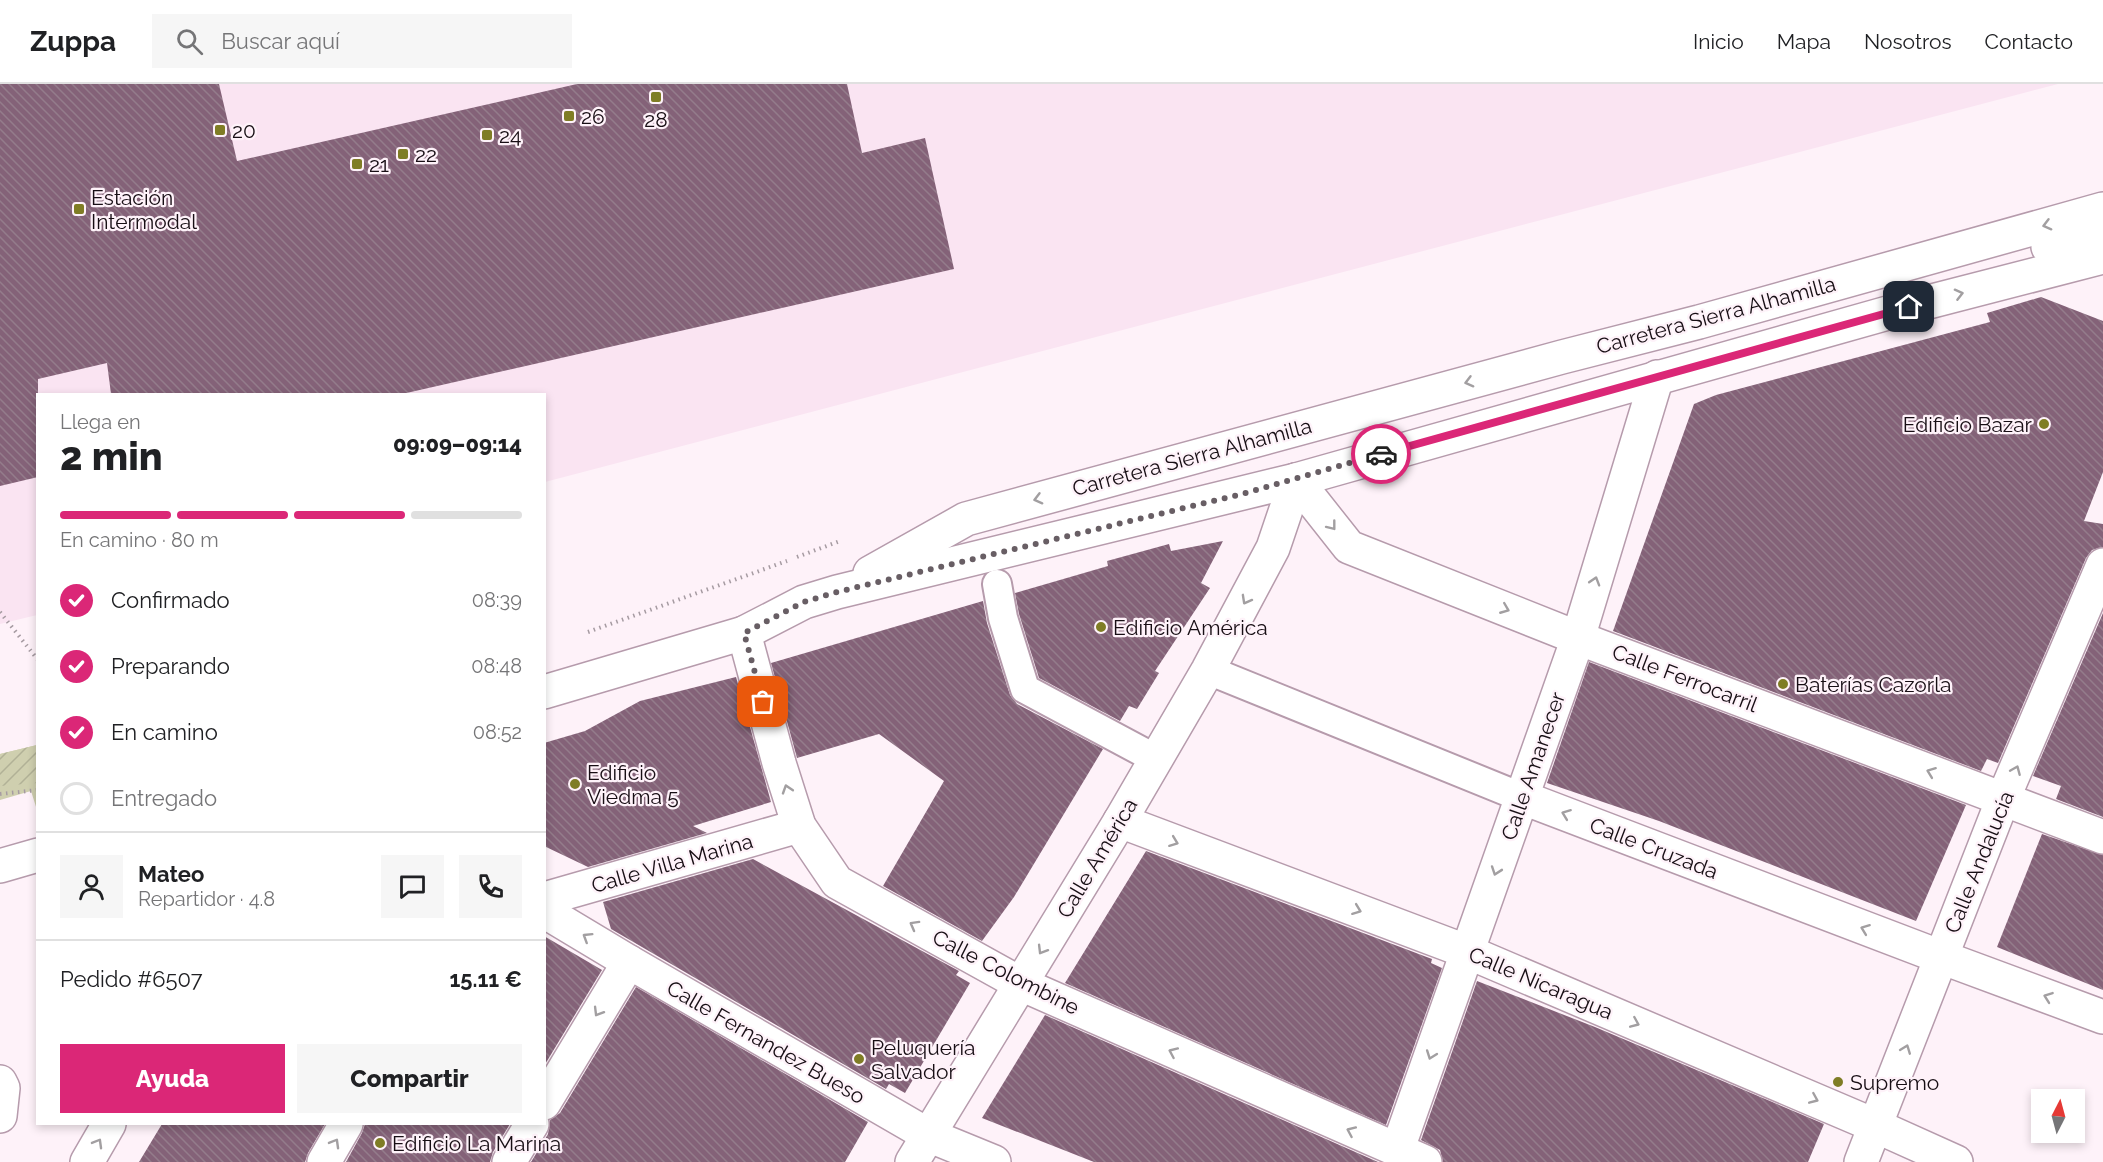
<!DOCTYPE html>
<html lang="es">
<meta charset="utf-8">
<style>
:root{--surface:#fff;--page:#f6f6f6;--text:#202124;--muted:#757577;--line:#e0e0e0;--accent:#db2777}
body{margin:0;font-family:Raleway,sans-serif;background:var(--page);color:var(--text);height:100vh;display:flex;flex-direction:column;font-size:22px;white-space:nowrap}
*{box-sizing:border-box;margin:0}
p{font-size:20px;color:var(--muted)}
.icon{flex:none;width:33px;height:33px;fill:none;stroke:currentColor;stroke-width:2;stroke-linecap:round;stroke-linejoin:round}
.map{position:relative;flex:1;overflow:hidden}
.drawer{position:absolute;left:36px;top:309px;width:510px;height:732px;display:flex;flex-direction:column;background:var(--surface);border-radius:0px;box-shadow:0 3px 9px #0003}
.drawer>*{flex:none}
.needle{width:39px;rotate:6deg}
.controls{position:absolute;left:2031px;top:1005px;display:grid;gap:12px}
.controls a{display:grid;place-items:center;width:54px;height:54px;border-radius:0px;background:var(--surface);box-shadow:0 3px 9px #0003;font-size:30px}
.pin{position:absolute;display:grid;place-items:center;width:51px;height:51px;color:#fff;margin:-26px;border-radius:12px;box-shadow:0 3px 9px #0006}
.courier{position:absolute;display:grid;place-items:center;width:60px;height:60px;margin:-30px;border:4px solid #db2777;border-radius:50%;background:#fff;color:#222;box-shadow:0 2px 8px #0007}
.head em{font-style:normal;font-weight:800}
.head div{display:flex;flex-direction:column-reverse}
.head{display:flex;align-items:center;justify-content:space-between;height:102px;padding:0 24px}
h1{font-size:39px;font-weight:800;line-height:45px}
.bar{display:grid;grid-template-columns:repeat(4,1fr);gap:9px 6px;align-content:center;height:72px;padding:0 24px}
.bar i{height:8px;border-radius:4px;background:var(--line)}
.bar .on{background:var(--accent)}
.bar p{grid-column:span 4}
.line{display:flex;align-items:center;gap:15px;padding:0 24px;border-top:2px solid var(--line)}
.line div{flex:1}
.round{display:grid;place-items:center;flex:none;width:63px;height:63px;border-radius:0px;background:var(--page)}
ol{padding:0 24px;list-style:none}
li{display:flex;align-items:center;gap:18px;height:66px}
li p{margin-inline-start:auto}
li .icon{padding:6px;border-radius:50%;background:var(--accent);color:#fff;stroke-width:4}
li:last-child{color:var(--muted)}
li i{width:33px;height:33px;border:3px solid var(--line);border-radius:50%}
.cta{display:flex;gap:12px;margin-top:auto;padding:12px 24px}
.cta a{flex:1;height:69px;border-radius:0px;background:var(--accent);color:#fff;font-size:24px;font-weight:800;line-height:69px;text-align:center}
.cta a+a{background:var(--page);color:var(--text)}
header{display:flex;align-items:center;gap:36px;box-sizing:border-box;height:84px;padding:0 30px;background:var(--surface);border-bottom:2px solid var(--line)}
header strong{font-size:28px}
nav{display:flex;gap:33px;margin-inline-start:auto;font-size:21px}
.search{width:420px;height:54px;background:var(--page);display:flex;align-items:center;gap:15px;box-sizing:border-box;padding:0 21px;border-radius:0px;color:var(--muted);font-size:22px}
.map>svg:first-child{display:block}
.built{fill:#fae4f2}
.park{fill:#cfcfaf}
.garden{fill:url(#garden-furrows)}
.building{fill:url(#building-back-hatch)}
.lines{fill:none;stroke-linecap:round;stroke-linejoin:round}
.pedestrian-casing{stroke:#b69bac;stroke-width:32}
.minor-casing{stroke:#b69bac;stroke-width:36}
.secondary-casing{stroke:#b69bac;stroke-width:36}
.path{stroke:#a69ba2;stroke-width:4;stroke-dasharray:1.5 4.5;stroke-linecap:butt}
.pedestrian{stroke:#fff;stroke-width:28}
.minor{stroke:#fff;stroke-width:33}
.secondary{stroke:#fff;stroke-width:33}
.oneway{stroke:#a29fa1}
.done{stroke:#685e64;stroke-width:6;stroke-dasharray:0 10.8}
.route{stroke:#db2777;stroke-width:8}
.poi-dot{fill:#7f7d25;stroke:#fef2f9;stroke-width:2}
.labels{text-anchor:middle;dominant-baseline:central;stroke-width:4.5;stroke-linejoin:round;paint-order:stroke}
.poi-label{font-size:21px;fill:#170e14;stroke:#fef2f9;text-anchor:start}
.street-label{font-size:21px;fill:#170e14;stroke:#fef2f9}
</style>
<header>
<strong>Zuppa</strong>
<div class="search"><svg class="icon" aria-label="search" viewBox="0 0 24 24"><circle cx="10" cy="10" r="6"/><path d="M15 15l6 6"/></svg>Buscar aquí</div>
<nav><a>Inicio</a><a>Mapa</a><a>Nosotros</a><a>Contacto</a></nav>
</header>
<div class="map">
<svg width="2103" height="1078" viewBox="0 0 2103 1078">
<defs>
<pattern id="garden-furrows" width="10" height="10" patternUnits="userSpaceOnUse" patternTransform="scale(1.5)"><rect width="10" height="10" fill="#cfcfaf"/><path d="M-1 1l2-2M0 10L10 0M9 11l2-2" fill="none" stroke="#b1b196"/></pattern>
<pattern id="building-back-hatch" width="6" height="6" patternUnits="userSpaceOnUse" patternTransform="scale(1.5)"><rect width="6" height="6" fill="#846278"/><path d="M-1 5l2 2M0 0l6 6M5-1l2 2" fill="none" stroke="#947c8b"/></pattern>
</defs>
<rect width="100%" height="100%" fill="#fef2f9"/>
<polygon class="built" points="0,0 2058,0 545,398 544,310 38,310 37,531 0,540"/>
<polygon class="park" points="37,661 37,726 31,707 0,716 0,670"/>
<polygon class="garden" points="37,661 37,699 0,702 0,670"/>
<g class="building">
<polygon points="0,0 219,0 237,77 577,0 847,0 862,69 925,54 954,185 402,310 111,310 107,279 38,295 38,393 0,402"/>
<polygon points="2041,213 2103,237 2103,388 2084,437 2103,440 2103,463 2092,466 2086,474 1998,679 1987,675 1981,687 1613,547 1694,320 1716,311 1990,238 1987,229"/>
<polygon points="1223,457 1201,499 1210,504 1155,587 1159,589 1137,625 1129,622 1120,637 1039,594 1019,530 1015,509 1108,482 1107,477 1169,460 1171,467"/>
<polygon points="983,517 987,539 1010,611 1017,620 1103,665 1014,813 982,857 883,802 944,697 879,650 797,674 771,579"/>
<polygon points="2103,529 2103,733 2056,715 2061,702 2033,692"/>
<polygon points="1589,578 1966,721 1916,837 1659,737 1547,699"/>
<polygon points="736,593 771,718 693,742 707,749 588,783 544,762 544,659 585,647 640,617"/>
<polygon points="2042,750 2103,771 2103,906 1997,863"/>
<polygon points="1146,767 1432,875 1431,879 1442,884 1386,1041 1065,899"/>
<polygon points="753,775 959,887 956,891 970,899 905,1009 889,1000 886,1005 611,845 603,818"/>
<polygon points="544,852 602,886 544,982"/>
<polygon points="1477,897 1595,943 1824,1040 1808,1078 1443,1078 1440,1066 1421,1056"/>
<polygon points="636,903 868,1038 845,1078 531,1078 548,1050 550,1036 560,1029"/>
<polygon points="1045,931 1378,1078 1094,1078 982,1034"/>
<polygon points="162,1040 325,1040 308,1069 305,1078 139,1078"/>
<polygon points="365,1040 510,1040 493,1068 490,1078 346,1078 362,1049"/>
</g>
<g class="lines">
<defs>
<g id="pedestrian">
<polyline points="997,500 1003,534 1025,605 1156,675"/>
<polyline points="1208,586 1521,713"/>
</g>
<g id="minor">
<polyline points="1296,396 1349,463 1578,554 2103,753"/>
<polyline points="744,549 779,679 799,742 837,798 1021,900 1425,1078"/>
<polyline points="1521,713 1941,873 2103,933"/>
<polyline points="1120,737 1468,868 1876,1042 1956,1078"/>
<polyline points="544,815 799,742"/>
<polyline points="0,998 3,1004 0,1032"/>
<polyline points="544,1019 629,878"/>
<polyline points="1397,1067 1578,554 1657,293"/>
<polyline points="87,1078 109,1040"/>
<polyline points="324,1078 346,1040"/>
<polyline points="509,1078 532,1040"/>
<polyline points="912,1078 1120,737 1208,586 1273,464 1296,396"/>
<polyline points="1861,1078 2003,715 2103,481"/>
</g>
<g id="secondary">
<polyline points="2048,163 2103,151"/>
<polyline points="870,489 966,435 1562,273 1699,238 2103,125"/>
<polyline points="544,608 744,549 804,518 837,508 1296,396 1909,223 2103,173"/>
<polyline points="0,782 38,771"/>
<polyline points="544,827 629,878 928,1051 994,1078"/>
</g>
</defs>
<use href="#pedestrian" class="pedestrian-casing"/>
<use href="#minor" class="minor-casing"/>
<use href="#secondary" class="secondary-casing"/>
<g class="path">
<polyline points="797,473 840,457"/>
<polyline points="0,528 38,576"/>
<polyline points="588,548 787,477"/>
<polyline points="0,710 38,706"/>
</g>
<use href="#pedestrian" class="pedestrian"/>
<use href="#minor" class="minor"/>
<use href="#secondary" class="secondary"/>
</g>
<defs><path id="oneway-chevron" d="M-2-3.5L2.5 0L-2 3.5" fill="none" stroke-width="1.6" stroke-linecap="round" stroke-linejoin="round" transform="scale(1.5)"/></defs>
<g class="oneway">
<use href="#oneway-chevron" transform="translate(2047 141) rotate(165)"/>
<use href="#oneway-chevron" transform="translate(1959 210) rotate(-14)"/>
<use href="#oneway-chevron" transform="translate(1469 298) rotate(165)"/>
<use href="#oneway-chevron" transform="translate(1038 415) rotate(165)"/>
<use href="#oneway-chevron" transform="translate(1332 442) rotate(52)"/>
<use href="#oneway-chevron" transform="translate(1595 497) rotate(-73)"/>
<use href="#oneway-chevron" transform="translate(1246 516) rotate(119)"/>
<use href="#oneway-chevron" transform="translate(1505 525) rotate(22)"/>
<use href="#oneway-chevron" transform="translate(2016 686) rotate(-67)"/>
<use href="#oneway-chevron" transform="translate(1931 688) rotate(-159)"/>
<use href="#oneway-chevron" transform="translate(787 705) rotate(-108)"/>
<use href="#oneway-chevron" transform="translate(1566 730) rotate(-159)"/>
<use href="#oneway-chevron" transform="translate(1174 758) rotate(21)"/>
<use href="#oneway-chevron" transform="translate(1496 787) rotate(109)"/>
<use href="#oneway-chevron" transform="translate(1357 826) rotate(21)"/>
<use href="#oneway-chevron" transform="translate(914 841) rotate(-151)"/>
<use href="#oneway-chevron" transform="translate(1865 845) rotate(-159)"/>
<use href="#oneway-chevron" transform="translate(587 853) rotate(-148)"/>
<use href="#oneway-chevron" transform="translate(1042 866) rotate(121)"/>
<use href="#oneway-chevron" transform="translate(2048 913) rotate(-160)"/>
<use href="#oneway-chevron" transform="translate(598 928) rotate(121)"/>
<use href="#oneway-chevron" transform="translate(1635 939) rotate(23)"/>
<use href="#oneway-chevron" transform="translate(1906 965) rotate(-69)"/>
<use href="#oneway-chevron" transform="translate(1173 968) rotate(-156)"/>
<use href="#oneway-chevron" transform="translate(1431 971) rotate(110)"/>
<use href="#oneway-chevron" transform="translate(1814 1015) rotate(23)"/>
<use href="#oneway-chevron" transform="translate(1351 1047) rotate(-156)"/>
<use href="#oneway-chevron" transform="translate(98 1059) rotate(-60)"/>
<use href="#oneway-chevron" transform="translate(335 1059) rotate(-60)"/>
</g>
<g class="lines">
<polyline class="done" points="763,618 744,549 804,518 837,508 1242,410 1381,370"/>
<polyline class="route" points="1381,370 1909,223"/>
</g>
<g class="poi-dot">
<rect x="650" y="7" width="12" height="12" rx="3"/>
<rect x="563" y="26" width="12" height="12" rx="3"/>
<rect x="214" y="40" width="12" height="12" rx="3"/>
<rect x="481" y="45" width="12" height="12" rx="3"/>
<rect x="397" y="64" width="12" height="12" rx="3"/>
<rect x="351" y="74" width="12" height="12" rx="3"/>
<rect x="73" y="119" width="12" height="12" rx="3"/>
<circle cx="2044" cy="340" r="6"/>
<circle cx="1101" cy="543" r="6"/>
<circle cx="1783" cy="600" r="6"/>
<circle cx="575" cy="700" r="6"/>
<circle cx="859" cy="975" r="6"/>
<circle cx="1838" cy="998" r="6"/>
<circle cx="380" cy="1059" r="6"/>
</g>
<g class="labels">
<g class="poi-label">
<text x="581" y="32">26</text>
<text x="656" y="35" text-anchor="middle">28</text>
<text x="232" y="46">20</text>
<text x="499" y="51">24</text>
<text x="415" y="70">22</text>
<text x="369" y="80">21</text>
<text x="91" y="113">Estación<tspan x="91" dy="24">Intermodal</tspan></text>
<text x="2032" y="340" text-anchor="end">Edificio Bazar</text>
<text x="1113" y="543">Edificio América</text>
<text x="1795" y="600">Baterías Cazorla</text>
<text x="587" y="688">Edificio<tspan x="587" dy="24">Viedma 5</tspan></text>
<text x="871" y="963">Peluquería<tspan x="871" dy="24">Salvador</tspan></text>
<text x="1850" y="998">Supremo</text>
<text x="392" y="1059">Edificio La Marina</text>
</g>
<g class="street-label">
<text transform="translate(1716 231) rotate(-15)">Carretera Sierra Alhamilla</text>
<text transform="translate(1192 373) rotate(-15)">Carretera Sierra Alhamilla</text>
<text transform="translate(1685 594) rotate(21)">Calle Ferrocarril</text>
<text transform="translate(1533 682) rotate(-71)">Calle Amanecer</text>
<text transform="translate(1654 764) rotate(21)">Calle Cruzada</text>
<text transform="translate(1097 774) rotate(-59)">Calle América</text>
<text transform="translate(1979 778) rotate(-68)">Calle Andalucía</text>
<text transform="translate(672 779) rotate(-16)">Calle Villa Marina</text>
<text transform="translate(1006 888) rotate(27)">Calle Colombine</text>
<text transform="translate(1541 899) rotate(23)">Calle Nicaragua</text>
<text transform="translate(766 958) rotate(30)">Calle Fernandez Bueso</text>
</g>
</g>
</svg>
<div class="controls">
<a><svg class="needle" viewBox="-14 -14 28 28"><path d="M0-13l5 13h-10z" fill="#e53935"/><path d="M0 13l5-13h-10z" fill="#757577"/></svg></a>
</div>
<div class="pin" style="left:763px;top:618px;background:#ea580c"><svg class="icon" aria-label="bag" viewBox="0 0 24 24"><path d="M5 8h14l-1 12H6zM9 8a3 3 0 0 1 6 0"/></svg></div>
<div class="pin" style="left:1909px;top:223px;background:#1f2937"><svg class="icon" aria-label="home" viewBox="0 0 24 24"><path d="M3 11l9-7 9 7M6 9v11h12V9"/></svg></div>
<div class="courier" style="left:1381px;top:370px"><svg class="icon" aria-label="car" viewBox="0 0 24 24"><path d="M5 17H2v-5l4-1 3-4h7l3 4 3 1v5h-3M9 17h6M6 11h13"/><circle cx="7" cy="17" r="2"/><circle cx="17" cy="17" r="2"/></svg></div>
<section class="drawer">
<div class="head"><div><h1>2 min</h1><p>Llega en</p></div><em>09:09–09:14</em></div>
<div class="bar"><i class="on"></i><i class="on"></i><i class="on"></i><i></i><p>En camino · 80 m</p></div>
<ol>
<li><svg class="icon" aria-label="check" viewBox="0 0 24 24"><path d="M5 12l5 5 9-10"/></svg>Confirmado<p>08:39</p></li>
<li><svg class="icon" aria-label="check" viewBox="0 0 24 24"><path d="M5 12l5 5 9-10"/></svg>Preparando<p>08:48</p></li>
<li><svg class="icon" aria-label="check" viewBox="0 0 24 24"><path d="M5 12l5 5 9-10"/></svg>En camino<p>08:52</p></li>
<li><i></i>Entregado</li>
</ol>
<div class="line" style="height:108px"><a class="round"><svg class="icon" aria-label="person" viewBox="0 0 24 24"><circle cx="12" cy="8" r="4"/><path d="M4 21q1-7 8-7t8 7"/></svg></a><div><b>Mateo</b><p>Repartidor · 4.8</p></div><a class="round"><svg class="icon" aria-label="chat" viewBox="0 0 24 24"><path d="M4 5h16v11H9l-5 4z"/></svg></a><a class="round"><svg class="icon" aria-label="phone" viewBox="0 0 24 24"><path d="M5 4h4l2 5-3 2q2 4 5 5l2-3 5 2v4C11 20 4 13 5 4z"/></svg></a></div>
<div class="line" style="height:78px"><div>Pedido #6507</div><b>15.11 €</b></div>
<div class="cta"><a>Ayuda</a><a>Compartir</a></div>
</section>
</div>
